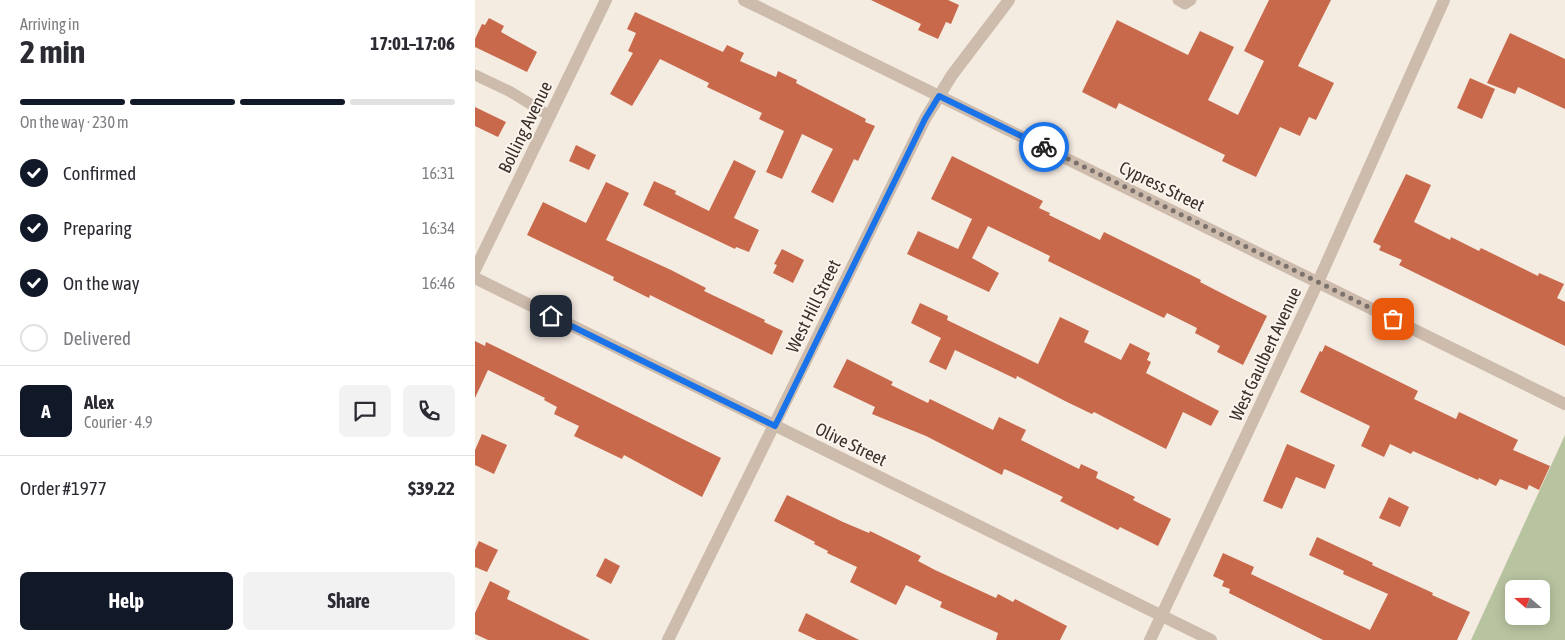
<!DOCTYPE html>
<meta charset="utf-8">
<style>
:root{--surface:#fff;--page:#f2f2f3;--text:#2b2b33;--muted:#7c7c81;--line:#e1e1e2;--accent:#111827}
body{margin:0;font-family:"Asap Condensed",sans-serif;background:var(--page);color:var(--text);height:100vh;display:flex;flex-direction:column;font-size:19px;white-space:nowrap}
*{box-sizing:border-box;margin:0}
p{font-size:16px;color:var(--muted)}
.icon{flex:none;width:28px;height:28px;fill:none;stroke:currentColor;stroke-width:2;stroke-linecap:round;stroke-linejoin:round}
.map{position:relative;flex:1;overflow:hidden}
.drawer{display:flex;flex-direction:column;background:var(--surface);width:475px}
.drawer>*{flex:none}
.needle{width:32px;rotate:290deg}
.fabs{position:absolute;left:1030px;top:580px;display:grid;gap:10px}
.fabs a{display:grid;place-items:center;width:45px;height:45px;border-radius:8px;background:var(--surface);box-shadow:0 2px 12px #0003;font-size:25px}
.pin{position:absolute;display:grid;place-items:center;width:42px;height:42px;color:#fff;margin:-21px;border-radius:10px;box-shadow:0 2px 8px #0006}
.courier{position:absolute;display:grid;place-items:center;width:50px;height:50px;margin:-25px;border:4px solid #1a73e8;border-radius:50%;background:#fff;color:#222;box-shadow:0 1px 6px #0007}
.summary em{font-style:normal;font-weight:700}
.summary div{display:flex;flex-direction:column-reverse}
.summary{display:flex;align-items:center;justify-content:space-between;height:85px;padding:0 20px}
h1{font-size:32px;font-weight:700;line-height:38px}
.bar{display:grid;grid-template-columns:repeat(4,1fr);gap:8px 5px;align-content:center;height:60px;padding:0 20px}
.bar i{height:6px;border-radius:4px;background:var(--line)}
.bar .selected{background:var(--accent)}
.bar p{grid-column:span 4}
.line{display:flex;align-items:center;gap:12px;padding:0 20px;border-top:1px solid var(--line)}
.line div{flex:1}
.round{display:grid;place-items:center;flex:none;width:52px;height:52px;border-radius:8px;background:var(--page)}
ol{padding:0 20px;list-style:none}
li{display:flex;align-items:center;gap:15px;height:55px}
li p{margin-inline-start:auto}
li .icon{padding:5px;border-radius:50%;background:var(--accent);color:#fff;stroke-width:4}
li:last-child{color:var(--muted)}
li i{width:28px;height:28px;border:2px solid var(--line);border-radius:50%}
.cta{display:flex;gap:10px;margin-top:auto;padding:10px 20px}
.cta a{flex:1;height:58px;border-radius:8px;background:var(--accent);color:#fff;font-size:20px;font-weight:700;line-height:58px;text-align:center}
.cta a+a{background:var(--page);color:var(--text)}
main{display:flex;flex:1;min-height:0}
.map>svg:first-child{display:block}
.green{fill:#b8c4a0;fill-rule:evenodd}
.building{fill:#c8694b}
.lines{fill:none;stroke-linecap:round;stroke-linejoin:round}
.lane{stroke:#cdbbac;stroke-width:11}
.street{stroke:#cdbbac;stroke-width:12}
.done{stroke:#7c716b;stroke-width:5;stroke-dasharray:0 9}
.route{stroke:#1a73e8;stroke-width:6}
.labels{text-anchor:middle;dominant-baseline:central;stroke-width:4;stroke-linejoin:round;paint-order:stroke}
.street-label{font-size:18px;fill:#3b302b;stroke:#fbf5ee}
</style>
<main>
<section class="drawer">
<div class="summary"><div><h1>2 min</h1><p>Arriving in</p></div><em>17:01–17:06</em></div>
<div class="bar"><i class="selected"></i><i class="selected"></i><i class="selected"></i><i></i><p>On the way · 230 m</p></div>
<ol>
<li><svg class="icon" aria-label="check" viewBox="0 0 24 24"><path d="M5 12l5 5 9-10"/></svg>Confirmed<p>16:31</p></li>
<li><svg class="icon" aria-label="check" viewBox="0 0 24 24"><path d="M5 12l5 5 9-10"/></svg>Preparing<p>16:34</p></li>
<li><svg class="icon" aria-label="check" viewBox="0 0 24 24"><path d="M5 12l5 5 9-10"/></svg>On the way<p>16:46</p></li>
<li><i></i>Delivered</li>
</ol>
<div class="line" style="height:90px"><b class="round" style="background:var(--accent);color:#fff">A</b><div><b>Alex</b><p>Courier · 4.9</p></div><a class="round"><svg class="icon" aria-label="chat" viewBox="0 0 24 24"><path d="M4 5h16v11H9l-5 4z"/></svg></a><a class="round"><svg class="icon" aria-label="phone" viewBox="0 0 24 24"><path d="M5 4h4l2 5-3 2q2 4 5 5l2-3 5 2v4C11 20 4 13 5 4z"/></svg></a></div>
<div class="line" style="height:65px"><div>Order #1977</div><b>$39.22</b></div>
<div class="cta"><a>Help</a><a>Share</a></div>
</section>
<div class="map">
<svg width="1090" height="640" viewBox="0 0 1090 640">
<rect width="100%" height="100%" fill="#f4ebe1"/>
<path class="green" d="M1090,435V640H996ZM1039,589H1066V616H1039Z"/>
<g class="building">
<polygon points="396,0 473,0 484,5 476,24 471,22 463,39 443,30 446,24"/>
<polygon points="794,0 856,0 823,66 859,83 841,120 834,117 825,136 805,127 781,177 747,161 750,155 644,103 641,109 607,92 642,20 713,55 725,31 759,47 733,100 763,115 789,61 769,51"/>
<polygon points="160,12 248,52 252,45 269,53 265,61 301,77 303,71 322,80 321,83 391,119 390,122 400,126 383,161 379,159 358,203 336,192 358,149 327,134 307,179 291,172 309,131 284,119 287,113 232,87 234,83 185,59 157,106 135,94 158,53 153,51 161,33 152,29"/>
<polygon points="14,18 29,26 26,32 62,52 52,72 0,47 0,39 7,24 10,25"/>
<polygon points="1035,33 1090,59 1090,109 1043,87 1040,94 1012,83"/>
<polygon points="995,78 1020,89 1007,119 982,108"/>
<polygon points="0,107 31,122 23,137 0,126"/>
<polygon points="101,145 121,155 114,170 94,161"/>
<polygon points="477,156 568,201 564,208 575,213 574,215 625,240 629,232 726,280 725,282 754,297 792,316 768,365 742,352 745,346 720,333 722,328 692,313 689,318 573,261 575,256 513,226 497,258 524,273 514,292 432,254 443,231 483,249 497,219 456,199"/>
<polygon points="259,160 281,171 259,218 284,230 274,252 261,247 260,249 168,205 179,181 201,191 200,194 234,211"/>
<polygon points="931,174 956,185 939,222 975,240 976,237 1004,251 1006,248 1063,276 1064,273 1089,284 1082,298 1090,302 1090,346 924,265 927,260 904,250 906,246 898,242"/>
<polygon points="131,182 154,193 131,240 196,270 231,288 229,291 290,320 289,322 308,331 297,355 175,295 174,298 138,280 139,277 52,235 68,202 111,223"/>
<polygon points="307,249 329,260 318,283 298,273 302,265 299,264"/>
<polygon points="445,303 473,316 472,320 563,364 585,317 614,331 609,342 646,360 655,343 675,353 672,360 676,362 671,373 744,411 736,426 708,412 691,449 619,412 617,414 590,401 542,376 541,379 480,350 471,370 454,362 466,338 436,323"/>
<polygon points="0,341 10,346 11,342 246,458 227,497 149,455 147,459 99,436 104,426 79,414 82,407 69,400 70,398 13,370 0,398"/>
<polygon points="850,345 943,391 939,399 981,419 984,412 1043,440 1038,450 1075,466 1064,490 1054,485 1052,490 1025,479 1021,486 1004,478 1003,480 938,451 936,454 915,444 909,457 886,446 895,426 825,392 845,351 847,352"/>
<polygon points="372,359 418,382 416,385 453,403 455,399 518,430 524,417 551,430 546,440 604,469 606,464 623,472 621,478 660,497 658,500 696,519 683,546 645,527 643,530 585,501 588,497 532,470 529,469 527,475 451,436 397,414 400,407 358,387"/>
<polygon points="7,434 32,445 19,474 0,465 0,450"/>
<polygon points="812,444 860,465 850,489 821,477 807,509 788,501"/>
<polygon points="312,495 368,522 394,533 395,531 446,556 443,561 460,570 521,598 523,594 538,602 540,599 592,626 585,640 521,640 523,633 465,607 467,602 431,585 421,605 375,582 382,567 352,553 353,551 339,544 340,542 299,521"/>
<polygon points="914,497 934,507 925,527 904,518"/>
<polygon points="842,537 898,563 897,565 958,593 957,595 995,612 982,640 848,640 754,593 755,589 747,586 749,581 738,576 748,553 779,567 776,574 895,630 913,594 868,574 869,571 834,555"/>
<polygon points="4,541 23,550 12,572 0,567 0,550"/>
<polygon points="130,558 145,566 136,584 121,576"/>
<polygon points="15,581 35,591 32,599 115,640 13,640 0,634 0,613"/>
<polygon points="331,613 384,640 342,640 323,631"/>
</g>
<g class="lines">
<g class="lane">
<polyline points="703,0 710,4 716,0"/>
<polyline points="0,75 34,91 75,116"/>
</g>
<g class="street">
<polyline points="269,0 1090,404"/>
<polyline points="0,270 131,0"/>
<polyline points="0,278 736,640"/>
<polyline points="193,640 450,119 477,75 534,0"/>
<polyline points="675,640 843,282 969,0"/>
</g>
</g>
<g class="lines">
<polyline class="done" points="569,147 918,319"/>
<polyline class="route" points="76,316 300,426 450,119 464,96 569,147"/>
</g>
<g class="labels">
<g class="street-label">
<text transform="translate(50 127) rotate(-64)">Bolling Avenue</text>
<text transform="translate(687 186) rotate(26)">Cypress Street</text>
<text transform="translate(338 306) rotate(-64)">West Hill Street</text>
<text transform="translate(790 354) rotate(-65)">West Gaulbert Avenue</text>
<text transform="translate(376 444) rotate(26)">Olive Street</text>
</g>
</g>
</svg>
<div class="fabs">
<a><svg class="needle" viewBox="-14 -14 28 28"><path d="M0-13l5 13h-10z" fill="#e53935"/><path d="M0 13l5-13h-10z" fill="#7c7c81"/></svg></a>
</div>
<div class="pin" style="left:918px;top:319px;background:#ea580c"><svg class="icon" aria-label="bag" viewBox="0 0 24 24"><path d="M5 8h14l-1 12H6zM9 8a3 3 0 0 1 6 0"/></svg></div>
<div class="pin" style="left:76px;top:316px;background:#1f2937"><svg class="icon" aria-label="home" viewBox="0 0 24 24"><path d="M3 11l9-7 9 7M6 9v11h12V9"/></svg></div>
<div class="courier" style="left:569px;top:147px"><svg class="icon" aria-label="bike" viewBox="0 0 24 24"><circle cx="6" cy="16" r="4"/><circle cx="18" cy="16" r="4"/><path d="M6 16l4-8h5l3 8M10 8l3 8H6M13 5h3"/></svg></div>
</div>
</main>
